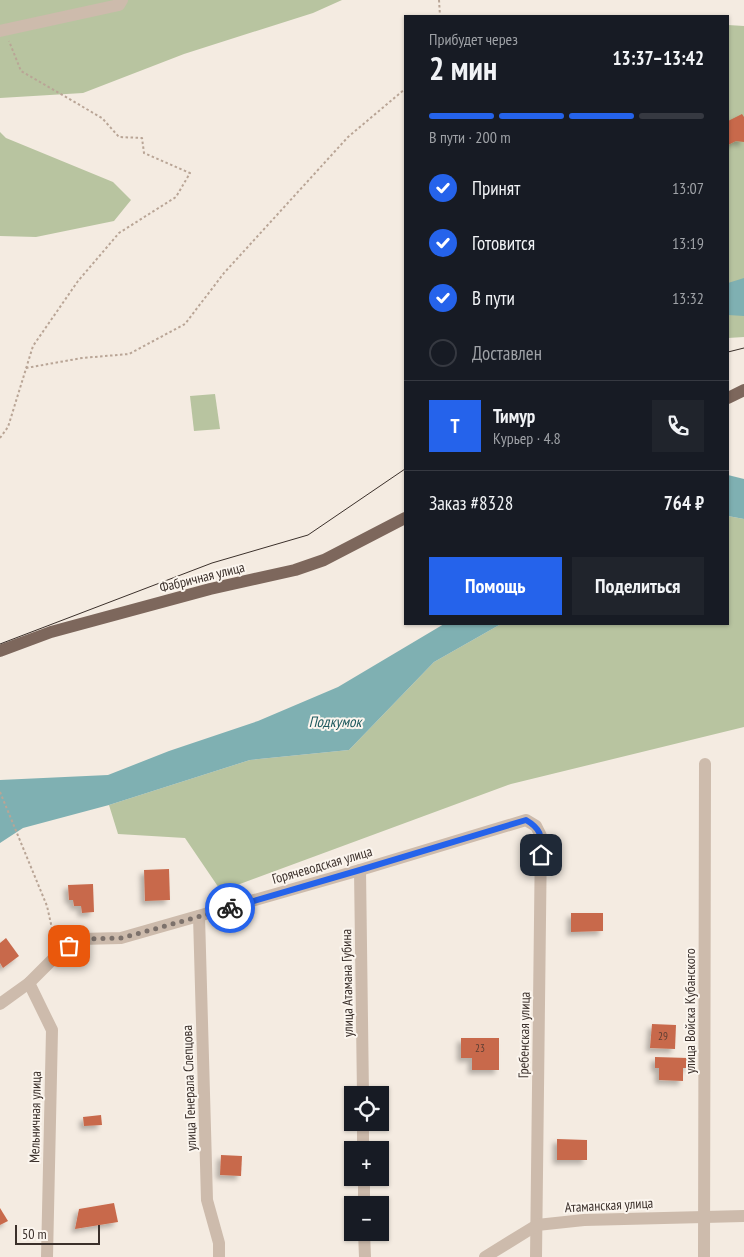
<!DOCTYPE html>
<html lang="ru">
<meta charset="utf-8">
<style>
:root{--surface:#171b24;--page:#20242c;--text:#f1f3f6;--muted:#9ea1a6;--line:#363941;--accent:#2563eb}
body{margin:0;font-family:"PT Sans Narrow",sans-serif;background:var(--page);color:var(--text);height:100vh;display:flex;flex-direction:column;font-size:19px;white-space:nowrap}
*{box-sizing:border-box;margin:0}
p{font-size:16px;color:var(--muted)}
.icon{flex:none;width:28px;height:28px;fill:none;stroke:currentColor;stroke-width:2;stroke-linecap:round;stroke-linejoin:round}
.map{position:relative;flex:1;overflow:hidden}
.sheet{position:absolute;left:404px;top:15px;width:325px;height:610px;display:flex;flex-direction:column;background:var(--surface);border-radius:0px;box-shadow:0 1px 4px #0004}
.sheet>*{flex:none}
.fabs{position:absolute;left:344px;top:1086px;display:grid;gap:10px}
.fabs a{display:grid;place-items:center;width:45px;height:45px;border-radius:0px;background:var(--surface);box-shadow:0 1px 4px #0004;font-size:25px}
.scale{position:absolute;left:15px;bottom:12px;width:85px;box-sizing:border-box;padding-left:5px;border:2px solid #3b302b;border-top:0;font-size:14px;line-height:18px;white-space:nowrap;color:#3b302b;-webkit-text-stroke:4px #fbf5ee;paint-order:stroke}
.pin{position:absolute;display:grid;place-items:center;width:42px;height:42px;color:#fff;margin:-21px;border-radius:10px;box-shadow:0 2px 8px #0006}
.courier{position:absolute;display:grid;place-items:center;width:50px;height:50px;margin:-25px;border:4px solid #2563eb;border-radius:50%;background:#fff;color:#222;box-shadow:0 1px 6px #0007}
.overview em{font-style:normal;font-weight:700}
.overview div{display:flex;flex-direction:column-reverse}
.overview{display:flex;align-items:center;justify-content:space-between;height:85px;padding:0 25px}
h1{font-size:32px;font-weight:700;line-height:38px}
.bar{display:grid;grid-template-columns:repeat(4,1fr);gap:8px 5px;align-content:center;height:60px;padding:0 25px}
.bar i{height:6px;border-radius:4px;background:var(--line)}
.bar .selected{background:var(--accent)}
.bar p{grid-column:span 4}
.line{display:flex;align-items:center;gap:12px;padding:0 25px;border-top:1px solid var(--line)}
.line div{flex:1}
.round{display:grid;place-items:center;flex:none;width:52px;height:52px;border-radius:0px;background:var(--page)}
ol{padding:0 25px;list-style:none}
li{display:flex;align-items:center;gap:15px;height:55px}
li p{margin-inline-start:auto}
li .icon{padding:5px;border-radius:50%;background:var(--accent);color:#fff;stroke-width:4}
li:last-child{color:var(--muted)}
li i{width:28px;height:28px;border:2px solid var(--line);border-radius:50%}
.cta{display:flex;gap:10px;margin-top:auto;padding:10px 25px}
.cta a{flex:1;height:58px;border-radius:0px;background:var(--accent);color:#fff;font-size:20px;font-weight:700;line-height:58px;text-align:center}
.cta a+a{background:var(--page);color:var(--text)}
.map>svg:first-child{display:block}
.green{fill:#b8c4a0}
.water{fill:#7fb0b2}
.building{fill:#c8694b;filter:url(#shadow)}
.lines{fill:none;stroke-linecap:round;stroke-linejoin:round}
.path{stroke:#b9a596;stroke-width:2;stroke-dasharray:2.5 2.5;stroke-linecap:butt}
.minor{stroke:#cdbbac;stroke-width:12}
.major{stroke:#7d675c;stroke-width:12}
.tram{stroke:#3b302b;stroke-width:1}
.done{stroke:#7c716b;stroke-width:5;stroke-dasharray:0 9}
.route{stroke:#2563eb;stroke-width:6}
.labels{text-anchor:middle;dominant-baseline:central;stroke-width:4;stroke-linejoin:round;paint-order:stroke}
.number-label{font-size:11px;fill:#5e3e33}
.street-label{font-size:14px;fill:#3b302b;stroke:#fbf5ee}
.water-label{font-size:15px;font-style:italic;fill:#1f5a5e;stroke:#fbf5ee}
</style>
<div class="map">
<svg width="744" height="1257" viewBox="0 0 744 1257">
<defs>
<filter id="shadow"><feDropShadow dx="-4" dy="4" stdDeviation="2.5" flood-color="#0004"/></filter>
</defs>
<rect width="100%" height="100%" fill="#f4ebe1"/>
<g class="green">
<polygon points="0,0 342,0 313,13 184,54 83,93 0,98"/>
<polygon points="728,25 744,26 744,337 728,338"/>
<polygon points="0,132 6,138 113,182 131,200 114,221 36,237 0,236"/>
<polygon points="215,394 220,429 194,431 190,396"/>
<polygon points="728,516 744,519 744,727 511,784 221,891 185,838 118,834 109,805 250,760 349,750 434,662 501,624 728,624"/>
</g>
<g class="water">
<polygon points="744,278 744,316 728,315 728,283"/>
<polygon points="728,475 744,479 744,519 728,516"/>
<polygon points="444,624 501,624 434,662 349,750 250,760 109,805 23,828 0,843 0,780 108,775 169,751 258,721 338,687"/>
</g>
<g class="building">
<polygon points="742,114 744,117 744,142 736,141 728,145 728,121"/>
<polygon points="169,869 170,900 145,901 144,870"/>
<polygon points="93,884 94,912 82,913 81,906 74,906 73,900 69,900 68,885"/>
<polygon points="571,913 603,913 603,931 571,932"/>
<polygon points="6,938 19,956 3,968 0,963 0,943"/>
<polygon points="652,1024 676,1025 675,1049 650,1048"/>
<polygon points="461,1038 499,1038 499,1070 472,1070 472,1058 461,1058"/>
<polygon points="655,1057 688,1058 688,1068 683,1068 683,1081 659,1080 659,1068 655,1068"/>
<polygon points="101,1115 102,1125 84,1126 83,1117"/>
<polygon points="557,1139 587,1140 587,1160 557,1160"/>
<polygon points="221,1155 242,1156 241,1176 220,1175"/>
<polygon points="114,1203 118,1222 75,1229 79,1209"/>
<polygon points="0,1208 8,1221 0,1225"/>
</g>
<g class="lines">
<g class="path">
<polyline points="439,0 440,16"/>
<polyline points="26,368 82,358 129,354 185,324 224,273 348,137 405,89"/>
<polyline points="0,438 8,427 33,346 78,281 119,233 176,197 190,173 144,153 142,138 119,137 102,118 21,71 9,41"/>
<polyline points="0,792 47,906 55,942"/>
</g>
<g class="minor">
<polyline points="0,31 119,5 122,0"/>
<polyline points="360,870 363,1095"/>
<polyline points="199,916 207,1200 219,1243 219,1257"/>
<polyline points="29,983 52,1030 47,1257"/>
<polyline points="0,1004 29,983 58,954 80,939 121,938 360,870 526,820 536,826 541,836 536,1257"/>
<polyline points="363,1122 363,1150"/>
<polyline points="364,1178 364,1205"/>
<polyline points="364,1232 365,1257"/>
<polyline points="485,1257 537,1225 584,1220 744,1216"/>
<polyline points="704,1257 705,764"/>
</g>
<g class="major">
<polyline points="728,398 744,390"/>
<polyline points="0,651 51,632 210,589 295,570 324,560 405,518"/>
</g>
<g class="tram">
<polyline points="728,352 744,348"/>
<polyline points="0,644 212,563 308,535 405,469"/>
</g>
</g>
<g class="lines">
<polyline class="done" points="69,946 80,939 122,938 230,908"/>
<path class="route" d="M230,908L360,870L526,820C543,830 541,837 541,855"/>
</g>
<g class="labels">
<g class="number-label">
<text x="663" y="1036">29</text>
<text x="480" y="1048">23</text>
</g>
<g class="street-label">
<text transform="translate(202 577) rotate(-14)">Фабричная улица</text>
<text transform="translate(322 865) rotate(-16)">Горячеводская улица</text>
<text transform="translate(347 983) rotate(-91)">улица Атамана Губина</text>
<text transform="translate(690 1011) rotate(-90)">улица Войска Кубанского</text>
<text transform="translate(524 1035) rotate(-89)">Гребенская улица</text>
<text transform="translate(189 1088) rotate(-92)">улица Генерала Слепцова</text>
<text transform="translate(35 1117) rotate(-89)">Мельничная улица</text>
<text transform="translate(609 1205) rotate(-3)">Атаманская улица</text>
</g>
<g class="water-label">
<text x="335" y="721">Подкумок</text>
</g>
</g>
</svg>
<div class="fabs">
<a><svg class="icon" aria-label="locate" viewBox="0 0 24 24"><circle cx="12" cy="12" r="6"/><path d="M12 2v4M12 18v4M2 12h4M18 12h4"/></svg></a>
<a>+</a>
<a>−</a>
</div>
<div class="scale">50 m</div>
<div class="pin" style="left:69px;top:946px;background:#ea580c"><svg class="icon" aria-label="bag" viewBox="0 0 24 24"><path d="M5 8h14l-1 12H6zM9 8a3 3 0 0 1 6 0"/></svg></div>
<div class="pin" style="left:541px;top:855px;background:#1f2937"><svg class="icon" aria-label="home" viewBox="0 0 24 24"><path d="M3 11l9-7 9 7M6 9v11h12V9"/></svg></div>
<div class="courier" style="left:230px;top:908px"><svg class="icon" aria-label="bike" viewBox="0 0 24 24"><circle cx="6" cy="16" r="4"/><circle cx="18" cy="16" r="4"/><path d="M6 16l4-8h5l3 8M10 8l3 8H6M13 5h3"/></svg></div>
<section class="sheet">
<div class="overview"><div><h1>2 мин</h1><p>Прибудет через</p></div><em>13:37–13:42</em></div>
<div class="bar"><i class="selected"></i><i class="selected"></i><i class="selected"></i><i></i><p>В пути · 200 m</p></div>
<ol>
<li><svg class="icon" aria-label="check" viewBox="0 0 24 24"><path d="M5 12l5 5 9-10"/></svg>Принят<p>13:07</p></li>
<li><svg class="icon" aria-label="check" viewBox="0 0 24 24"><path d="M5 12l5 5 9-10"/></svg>Готовится<p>13:19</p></li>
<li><svg class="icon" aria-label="check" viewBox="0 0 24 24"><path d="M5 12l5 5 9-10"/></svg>В пути<p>13:32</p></li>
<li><i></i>Доставлен</li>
</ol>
<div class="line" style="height:90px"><b class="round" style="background:var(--accent);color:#fff">Т</b><div><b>Тимур</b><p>Курьер · 4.8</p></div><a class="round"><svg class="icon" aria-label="phone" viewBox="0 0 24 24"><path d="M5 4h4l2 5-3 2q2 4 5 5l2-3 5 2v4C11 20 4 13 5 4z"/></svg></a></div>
<div class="line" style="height:65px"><div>Заказ #8328</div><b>764 ₽</b></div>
<div class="cta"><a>Помощь</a><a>Поделиться</a></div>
</section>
</div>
